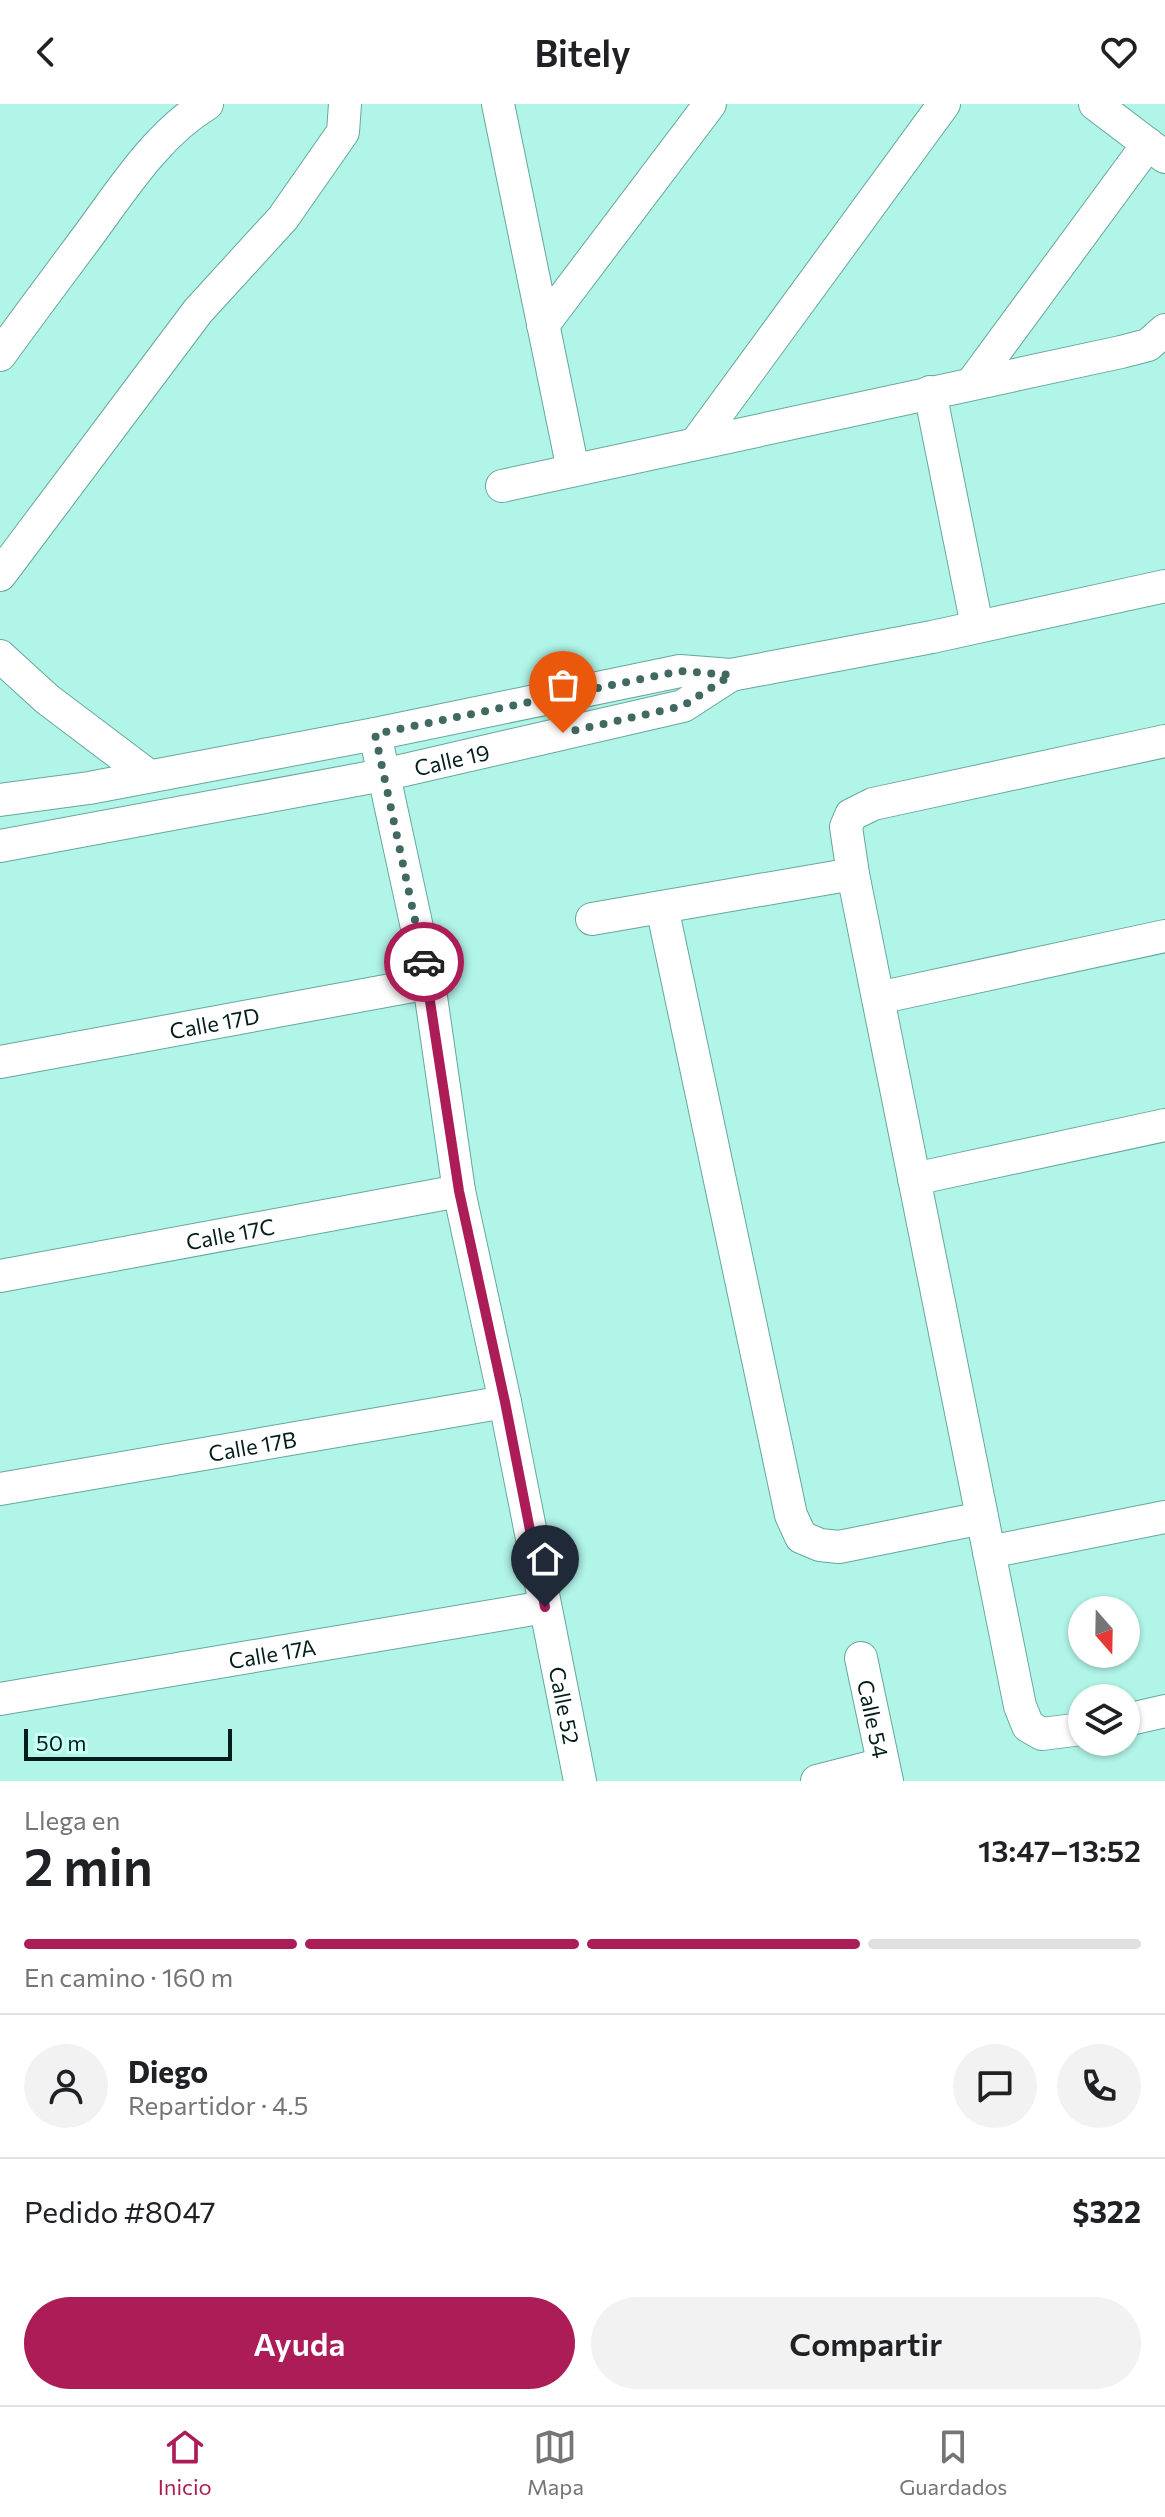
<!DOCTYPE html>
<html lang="es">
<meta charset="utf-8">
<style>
:root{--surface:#fff;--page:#f2f2f2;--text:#202124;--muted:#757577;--line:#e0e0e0;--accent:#ac1d58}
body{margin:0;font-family:Commissioner,sans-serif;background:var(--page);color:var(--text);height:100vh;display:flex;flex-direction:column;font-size:30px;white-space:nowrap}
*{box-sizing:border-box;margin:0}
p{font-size:26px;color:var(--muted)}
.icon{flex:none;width:44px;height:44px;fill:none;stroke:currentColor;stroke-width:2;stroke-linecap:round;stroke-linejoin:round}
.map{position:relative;height:1677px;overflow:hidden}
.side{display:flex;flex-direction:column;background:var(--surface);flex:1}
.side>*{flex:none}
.needle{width:52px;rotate:160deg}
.controls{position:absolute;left:1068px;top:1492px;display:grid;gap:16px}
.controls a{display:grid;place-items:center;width:72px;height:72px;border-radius:50%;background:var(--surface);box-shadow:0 2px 6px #0004;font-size:40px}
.scale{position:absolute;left:24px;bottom:20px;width:208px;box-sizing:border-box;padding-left:8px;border:4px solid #031e1a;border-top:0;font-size:22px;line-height:28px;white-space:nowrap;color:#031e1a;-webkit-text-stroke:6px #c9fef4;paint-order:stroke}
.pin{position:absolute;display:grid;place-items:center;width:68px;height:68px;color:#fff;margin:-82px -34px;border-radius:50% 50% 50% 0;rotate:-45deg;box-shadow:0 0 8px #0007}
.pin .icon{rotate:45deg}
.courier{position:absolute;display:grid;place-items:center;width:80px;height:80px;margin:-40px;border:6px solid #ac1d58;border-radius:50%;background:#fff;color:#222;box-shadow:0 2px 10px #0007}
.overview em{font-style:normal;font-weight:600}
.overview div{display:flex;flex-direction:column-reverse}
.overview{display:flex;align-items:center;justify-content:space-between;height:136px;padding:0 24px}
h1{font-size:52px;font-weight:600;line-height:60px}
.bar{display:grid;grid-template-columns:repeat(4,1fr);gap:12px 8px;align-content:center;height:96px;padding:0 24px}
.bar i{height:10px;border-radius:6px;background:var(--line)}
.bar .on{background:var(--accent)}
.bar p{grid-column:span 4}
.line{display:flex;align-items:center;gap:20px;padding:0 24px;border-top:2px solid var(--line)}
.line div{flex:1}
.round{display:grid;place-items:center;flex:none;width:84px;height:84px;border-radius:42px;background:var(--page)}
.button{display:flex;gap:16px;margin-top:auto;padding:16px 24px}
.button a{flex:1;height:92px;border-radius:48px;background:var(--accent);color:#fff;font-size:32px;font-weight:600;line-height:92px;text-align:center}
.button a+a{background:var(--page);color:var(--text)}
header{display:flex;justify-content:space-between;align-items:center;height:104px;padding:0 24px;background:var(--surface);font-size:36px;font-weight:600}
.menu{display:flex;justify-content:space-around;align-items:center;height:112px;border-top:2px solid var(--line);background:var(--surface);font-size:22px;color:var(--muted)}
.menu a{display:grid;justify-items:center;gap:4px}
.menu .on{color:var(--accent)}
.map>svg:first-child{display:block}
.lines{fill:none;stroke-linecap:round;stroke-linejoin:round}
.minor-casing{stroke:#66a79c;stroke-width:34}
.minor{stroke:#fff;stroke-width:32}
.done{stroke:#406962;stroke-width:8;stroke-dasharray:0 14.4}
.route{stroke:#ac1d58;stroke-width:10}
.labels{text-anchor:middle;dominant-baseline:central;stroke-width:6;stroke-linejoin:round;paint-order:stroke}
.street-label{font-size:22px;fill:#031e1a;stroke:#c9fef4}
</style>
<header><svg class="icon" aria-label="back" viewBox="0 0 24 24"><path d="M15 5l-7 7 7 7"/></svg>Bitely<svg class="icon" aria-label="heart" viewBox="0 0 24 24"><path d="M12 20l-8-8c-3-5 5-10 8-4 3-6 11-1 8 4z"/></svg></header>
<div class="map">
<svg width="1165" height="1677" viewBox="0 0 1165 1677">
<rect width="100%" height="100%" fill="#b1f4e8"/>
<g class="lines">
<defs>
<g id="minor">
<polyline points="498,0 573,366"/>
<polyline points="1095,0 1165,53"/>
<polyline points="543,221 710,0"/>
<path d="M0,251C29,211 59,171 88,132C122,86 157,30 207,0"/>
<polyline points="972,279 1148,40"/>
<polyline points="930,288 977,522"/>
<polyline points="696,339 944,0"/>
<polyline points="502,382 1121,248 1148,241 1165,226"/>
<polyline points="0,471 198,207 283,114 343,28 345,0"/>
<polyline points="0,552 47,595 149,672"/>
<path id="s1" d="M375,630L429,879L459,1087L505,1298L580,1677"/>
<polyline points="0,696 89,684 375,630 680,567 731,571 932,533 1165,482"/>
<path id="s2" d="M0,742L383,671L683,602L731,571"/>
<polyline points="662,803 791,1411 801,1433 820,1441 839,1443 982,1414"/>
<polyline points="592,815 853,770"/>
<polyline points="878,894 1165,832"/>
<path id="s3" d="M0,958L429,879"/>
<polyline points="914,1075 1165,1021"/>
<path id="s4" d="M0,1172L459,1087"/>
<path id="s5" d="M0,1385L505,1298"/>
<polyline points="989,1448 1165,1413"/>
<path id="s6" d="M861,1554L887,1677"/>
<path id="s7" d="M0,1595L545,1503"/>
<polyline points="1126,1616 1165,1607"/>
<polyline points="1082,1625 1042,1630 1028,1622 1020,1602 853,770 846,723 851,711 873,700 1165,637"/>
<polyline points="817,1677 883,1660"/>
</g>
</defs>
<use href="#minor" class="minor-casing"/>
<use href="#minor" class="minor"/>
</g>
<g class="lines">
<polyline class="done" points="424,858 375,630 680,567 731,571 683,602 563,629"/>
<polyline class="route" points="424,858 459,1087 505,1298 545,1503"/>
</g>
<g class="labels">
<g class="street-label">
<text stroke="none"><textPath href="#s2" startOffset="460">Calle 19</textPath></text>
<text stroke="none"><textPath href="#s3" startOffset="218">Calle 17D</textPath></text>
<text stroke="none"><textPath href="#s4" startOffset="234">Calle 17C</textPath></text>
<text stroke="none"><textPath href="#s5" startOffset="256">Calle 17B</textPath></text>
<text stroke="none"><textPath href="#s7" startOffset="276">Calle 17A</textPath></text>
<text stroke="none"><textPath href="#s1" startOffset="990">Calle 52</textPath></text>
<text stroke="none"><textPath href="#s6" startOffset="62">Calle 54</textPath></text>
</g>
</g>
</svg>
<div class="controls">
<a><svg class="needle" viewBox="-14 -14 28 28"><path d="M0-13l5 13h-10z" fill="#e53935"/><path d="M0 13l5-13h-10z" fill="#757577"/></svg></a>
<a><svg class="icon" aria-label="layers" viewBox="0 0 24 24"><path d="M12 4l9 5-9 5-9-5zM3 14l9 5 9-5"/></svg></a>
</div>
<div class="scale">50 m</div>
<div class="pin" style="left:563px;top:629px;background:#ea580c"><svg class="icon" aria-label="bag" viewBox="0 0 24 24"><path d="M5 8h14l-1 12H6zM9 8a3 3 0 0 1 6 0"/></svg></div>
<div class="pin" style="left:545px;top:1503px;background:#1f2937"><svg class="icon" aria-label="home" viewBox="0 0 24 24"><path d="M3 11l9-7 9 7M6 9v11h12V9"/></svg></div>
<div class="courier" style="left:424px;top:858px"><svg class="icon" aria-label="car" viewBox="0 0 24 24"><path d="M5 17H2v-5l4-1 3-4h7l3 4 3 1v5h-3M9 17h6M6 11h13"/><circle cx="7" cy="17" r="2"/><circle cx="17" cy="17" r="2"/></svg></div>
</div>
<section class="side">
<div class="overview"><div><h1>2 min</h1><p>Llega en</p></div><em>13:47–13:52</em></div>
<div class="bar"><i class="on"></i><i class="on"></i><i class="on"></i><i></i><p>En camino · 160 m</p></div>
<div class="line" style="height:144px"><a class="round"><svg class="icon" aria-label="person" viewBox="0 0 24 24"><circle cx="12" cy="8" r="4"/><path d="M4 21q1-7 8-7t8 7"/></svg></a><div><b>Diego</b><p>Repartidor · 4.5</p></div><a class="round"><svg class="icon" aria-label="chat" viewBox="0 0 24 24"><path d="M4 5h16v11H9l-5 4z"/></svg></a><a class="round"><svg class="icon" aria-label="phone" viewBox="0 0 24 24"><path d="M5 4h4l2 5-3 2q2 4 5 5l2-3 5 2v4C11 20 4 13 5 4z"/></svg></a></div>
<div class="line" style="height:104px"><div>Pedido #8047</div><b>$322</b></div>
<div class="button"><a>Ayuda</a><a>Compartir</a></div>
</section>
<nav class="menu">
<a class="on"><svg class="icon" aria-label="home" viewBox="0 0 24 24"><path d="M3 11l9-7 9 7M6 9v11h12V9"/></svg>Inicio</a>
<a><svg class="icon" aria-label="map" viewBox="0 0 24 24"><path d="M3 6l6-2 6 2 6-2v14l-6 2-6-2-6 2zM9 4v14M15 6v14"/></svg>Mapa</a>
<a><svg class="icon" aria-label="saved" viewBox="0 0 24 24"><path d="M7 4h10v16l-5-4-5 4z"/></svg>Guardados</a>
</nav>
